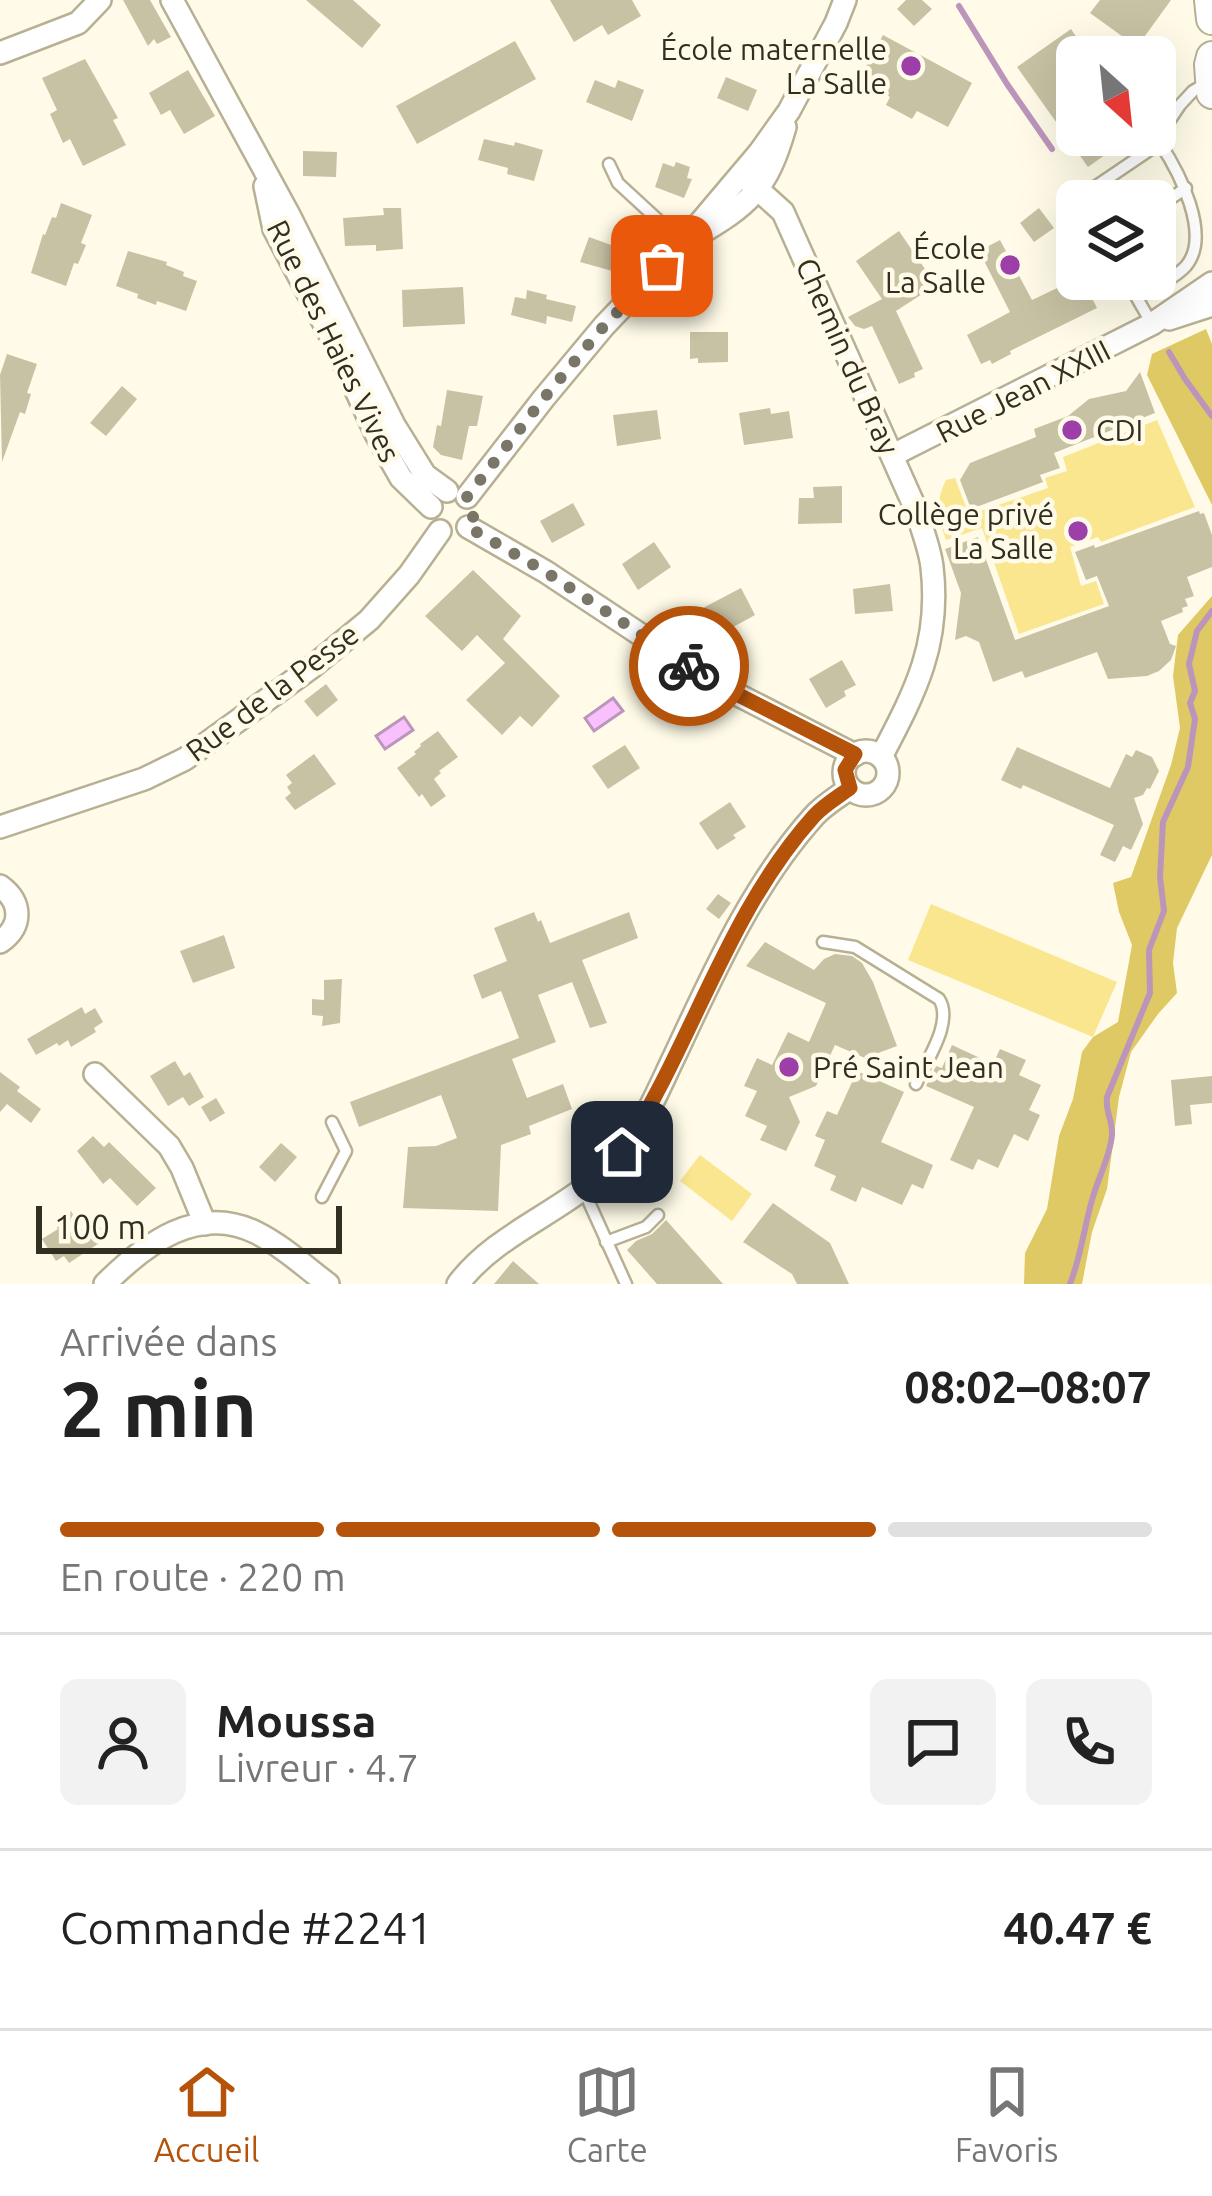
<!DOCTYPE html>
<html lang="fr">
<meta charset="utf-8">
<style>
:root{--surface:#fff;--page:#f2f2f2;--text:#222;--muted:#767676;--line:#e0e0e0;--accent:#b45309}
body{margin:0;font-family:Ubuntu,sans-serif;background:var(--page);color:var(--text);height:100vh;display:flex;flex-direction:column;font-size:45px;white-space:nowrap}
*{box-sizing:border-box;margin:0}
p{font-size:39px;color:var(--muted)}
.icon{flex:none;width:66px;height:66px;fill:none;stroke:currentColor;stroke-width:2;stroke-linecap:round;stroke-linejoin:round}
.map{position:relative;height:1284px;overflow:hidden}
.side{display:flex;flex-direction:column;background:var(--surface);flex:1}
.side>*{flex:none}
.needle{width:78px;rotate:153deg}
.tools{position:absolute;left:1056px;top:36px;display:grid;gap:24px}
.tools a{display:grid;place-items:center;width:120px;height:120px;border-radius:18px;background:var(--surface);box-shadow:0 12px 48px #0002;font-size:60px}
.scale{position:absolute;left:36px;bottom:30px;width:306px;box-sizing:border-box;padding-left:12px;border:6px solid #312e22;border-top:0;font-size:33px;line-height:42px;white-space:nowrap;color:#312e22;-webkit-text-stroke:9px #fffbe8;paint-order:stroke}
.pin{position:absolute;display:grid;place-items:center;width:102px;height:102px;color:#fff;margin:-51px;border-radius:24px;box-shadow:0 6px 18px #0006}
.courier{position:absolute;display:grid;place-items:center;width:120px;height:120px;margin:-60px;border:9px solid #b45309;border-radius:50%;background:#fff;color:#222;box-shadow:0 3px 15px #0007}
.headline em{font-style:normal;font-weight:600}
.headline div{display:flex;flex-direction:column-reverse}
.headline{display:flex;align-items:center;justify-content:space-between;height:204px;padding:0 60px}
h1{font-size:78px;font-weight:600;line-height:90px}
.bar{display:grid;grid-template-columns:repeat(4,1fr);gap:18px 12px;align-content:center;height:144px;padding:0 60px}
.bar i{height:15px;border-radius:9px;background:var(--line)}
.bar .on{background:var(--accent)}
.bar p{grid-column:span 4}
.line{display:flex;align-items:center;gap:30px;padding:0 60px;border-top:3px solid var(--line)}
.line div{flex:1}
.round{display:grid;place-items:center;flex:none;width:126px;height:126px;border-radius:18px;background:var(--page)}
.menu{display:flex;justify-content:space-around;align-items:center;height:168px;border-top:3px solid var(--line);background:var(--surface);font-size:33px;color:var(--muted)}
.menu a{display:grid;justify-items:center;gap:6px}
.menu .on{color:var(--accent)}
.map>svg:first-child{display:block}
.green{fill:#f9e68f}
.forest{fill:#dfc965}
.water{fill:#f8c1fd;stroke:#bc95bb;stroke-width:3}
.lines{fill:none;stroke-linecap:round;stroke-linejoin:round}
.stream{stroke:#bc95bb;stroke-width:6}
.building{fill:#c8c2a4}
.lane-casing{stroke:#b7b093;stroke-width:15}
.street-casing{stroke:#b7b093;stroke-width:26}
.secondary-casing{stroke:#b7b093;stroke-width:34}
.lane{stroke:#fff;stroke-width:10}
.street{stroke:#fff;stroke-width:21}
.secondary{stroke:#fff;stroke-width:30}
.done{stroke:#797667;stroke-width:12;stroke-dasharray:0 21.6}
.route{stroke:#b45309;stroke-width:15}
.poi-dot{fill:#9d3fa8;stroke:#fffbe8;stroke-width:4.5}
.labels{text-anchor:middle;dominant-baseline:central;stroke-width:9;stroke-linejoin:round;paint-order:stroke}
.poi-label{font-size:30px;fill:#312e22;stroke:#fffbe8;text-anchor:end}
.street-label{font-size:30px;fill:#312e22;stroke:#fffbe8}
</style>
<div class="map">
<svg width="1212" height="1284" viewBox="0 0 1212 1284">
<rect width="100%" height="100%" fill="#fffbe8"/>
<g class="green">
<path d="M1157,420L1195,507L1101,542L1098,537L1070,547L1081,586L1096,581L1104,604L1019,634L982,528L946,540C938,517 935,503 946,480L955,478L969,515L1048,488L1045,478L1067,471L1063,457Z"/>
<polygon points="931,904 1117,982 1093,1037 908,960"/>
<polygon points="700,1155 752,1194 732,1221 680,1181"/>
</g>
<g class="forest">
<polygon points="1206,329 1212,344 1212,505 1147,375 1152,354"/>
<polygon points="1212,596 1212,855 1177,928 1173,963 1177,993 1158,1014 1131,1052 1119,1097 1107,1189 1092,1232 1082,1284 1024,1284 1025,1253 1047,1209 1059,1136 1073,1099 1082,1052 1093,1037 1118,1022 1132,945 1119,912 1113,883 1131,877 1171,765 1180,728 1173,676 1178,635"/>
</g>
<g class="water">
<polygon points="613,698 623,711 594,731 585,718"/>
<polygon points="404,717 413,730 385,749 376,736"/>
</g>
<g class="lines">
<g class="stream">
<polyline points="959,6 1007,84 1052,149"/>
<polyline points="1169,352 1185,379 1212,416"/>
<path d="M1070,1284C1081,1256 1084,1228 1092,1200C1098,1178 1110,1157 1112,1135C1113,1122 1105,1111 1107,1097L1150,993L1149,950L1164,911L1160,877L1163,822L1188,767L1195,719L1190,703L1195,691L1189,664L1197,631L1212,611"/>
</g>
</g>
<g class="building">
<polygon points="123,0 150,0 171,37 157,44 154,39 148,46"/>
<polygon points="306,0 353,0 381,25 362,48"/>
<polygon points="550,0 632,0 641,16 608,35 602,25 574,42"/>
<polygon points="906,0 922,0 932,9 914,26 897,9"/>
<polygon points="1100,0 1171,0 1137,47 1090,13"/>
<polygon points="1071,29 1090,57 1077,57 1077,135 1133,135 1088,167 1017,67"/>
<polygon points="883,35 972,83 948,127 917,111 912,119 886,105 890,97 859,80"/>
<polygon points="515,41 536,79 417,144 396,106"/>
<polygon points="85,59 118,118 113,120 126,145 83,166 70,139 63,143 50,114 57,110 42,78"/>
<polygon points="188,70 215,116 184,134 170,110 161,115 149,93"/>
<polygon points="726,77 757,90 748,111 717,98"/>
<polygon points="595,80 615,88 618,80 644,90 632,121 586,102"/>
<polygon points="484,139 514,146 515,142 543,150 534,181 507,174 508,168 478,160"/>
<polygon points="303,151 337,152 336,177 303,176"/>
<polygon points="676,162 690,167 687,178 692,179 684,198 655,187 663,163 674,167"/>
<polygon points="61,203 92,215 81,243 86,245 78,264 74,263 66,286 31,273 43,234 45,235 52,217 56,218"/>
<polygon points="383,208 401,208 403,249 376,251 376,245 345,246 343,218 384,215"/>
<polygon points="1039,208 1054,228 1034,242 1020,223"/>
<polygon points="899,231 936,285 896,311 923,369 914,373 915,377 899,384 872,326 864,329 855,326 848,317 882,299 856,261"/>
<polygon points="589,237 625,250 616,272 580,262"/>
<polygon points="1000,240 1032,300 1072,281 1078,292 1087,288 1097,308 1010,351 1011,354 992,364 990,360 981,364 967,335 1010,312 979,251"/>
<polygon points="128,251 167,262 166,265 184,272 183,276 197,281 186,311 157,301 156,305 137,298 138,294 116,286"/>
<polygon points="463,287 465,324 403,327 402,290"/>
<polygon points="527,290 547,295 546,299 576,306 572,322 547,316 546,324 511,315 515,297 526,299"/>
<polygon points="690,332 728,332 728,362 698,363 698,358 690,359"/>
<polygon points="7,354 37,364 27,393 31,394 25,414 20,412 2,462 0,375"/>
<polygon points="1140,372 1155,413 1054,453 1060,468 1040,475 1043,482 971,509 960,480 970,463 1036,437 1034,429 1068,416 1089,399 1126,391"/>
<polygon points="122,386 137,399 106,436 90,423"/>
<polygon points="447,390 483,396 477,426 469,426 462,460 441,455 433,447 437,425 441,426"/>
<polygon points="770,408 771,414 789,411 793,438 744,445 739,413"/>
<polygon points="657,410 661,439 617,446 613,415"/>
<polygon points="842,486 842,523 798,524 799,498 814,498 813,487"/>
<polygon points="573,503 585,525 552,543 540,521"/>
<polygon points="1199,511 1200,514 1204,513 1212,535 1212,567 1187,577 1194,596 1185,599 1188,606 1182,608 1183,612 1161,621 1170,644 1176,646 1171,660 1159,671 1147,676 1108,679 1097,652 1025,678 1022,671 993,682 979,642 966,636 955,640 961,593 945,549 978,537 1015,640 1109,606 1097,576 1086,580 1075,552 1094,545 1095,548"/>
<polygon points="654,542 671,567 638,590 622,564"/>
<polygon points="473,570 521,616 503,639 560,696 532,727 520,716 502,735 466,700 505,663 477,635 462,651 425,616"/>
<polygon points="890,584 893,611 855,614 853,589"/>
<polygon points="741,588 755,615 715,637 699,610"/>
<polygon points="842,660 856,685 844,691 846,696 826,708 809,679"/>
<polygon points="326,684 338,700 317,717 304,701"/>
<polygon points="438,731 458,757 439,771 441,773 434,779 446,796 431,807 422,794 419,797 397,768 416,754 414,752 421,746 420,744"/>
<polygon points="625,745 640,768 608,789 592,766"/>
<polygon points="1017,747 1110,788 1126,754 1132,757 1136,750 1152,757 1159,771 1150,789 1147,788 1143,795 1134,798 1143,824 1131,850 1123,846 1115,862 1100,855 1114,825 1023,785 1021,789 1001,780"/>
<polygon points="314,754 336,784 295,810 285,798 291,793 287,787 292,783 286,775"/>
<polygon points="730,802 746,827 733,835 736,838 717,850 699,823"/>
<polygon points="718,894 731,903 719,919 706,909"/>
<polygon points="534,912 538,922 541,920 550,943 629,912 638,938 582,960 607,1023 590,1028 572,982 538,995 556,1042 512,1059 527,1098 563,1084 572,1109 529,1126 531,1134 501,1145 498,1211 403,1208 408,1147 436,1146 457,1138 441,1095 359,1127 350,1102 519,1038 501,991 482,999 473,975 507,961 494,928"/>
<polygon points="224,935 235,968 193,983 180,951"/>
<polygon points="765,942 814,970 824,959 835,954 852,956 862,963 873,982 897,1046 865,1058 835,1045 816,1086 789,1097 800,1122 786,1151 760,1140 767,1126 745,1116 757,1091 744,1086 757,1058 772,1065 788,1032 809,1042 826,1003 746,966"/>
<polygon points="342,979 340,1023 322,1026 323,1016 312,1015 312,999 324,1000 324,980"/>
<polygon points="82,1007 85,1014 95,1008 103,1022 94,1028 96,1032 71,1047 68,1040 59,1046 57,1043 36,1055 27,1039"/>
<polygon points="952,1045 993,1064 1000,1049 1026,1060 1019,1075 1041,1085 1029,1110 1040,1115 1028,1141 1014,1134 998,1168 978,1159 973,1170 950,1160 974,1107 926,1086 936,1066 942,1068"/>
<polygon points="175,1061 184,1076 190,1072 204,1097 189,1106 183,1097 168,1106 150,1076"/>
<polygon points="857,1071 904,1092 881,1142 933,1165 923,1189 912,1184 902,1205 862,1187 856,1202 830,1190 836,1176 814,1166 825,1140 815,1136 827,1111 837,1115"/>
<polygon points="0,1072 20,1087 17,1091 41,1109 31,1123 7,1104 0,1112"/>
<polygon points="1212,1076 1212,1103 1190,1105 1192,1124 1175,1126 1171,1080"/>
<polygon points="216,1098 225,1113 210,1122 201,1107"/>
<polygon points="93,1136 104,1147 109,1142 156,1188 137,1206 110,1178 103,1184 77,1151"/>
<polygon points="281,1143 297,1157 275,1182 259,1167"/>
<polygon points="773,1203 830,1243 849,1284 797,1284 792,1274 743,1242"/>
<polygon points="71,1211 85,1234 99,1225 107,1238 69,1263 64,1256 56,1261 42,1239 58,1229 54,1223"/>
<polygon points="666,1220 723,1284 657,1284 627,1250 636,1241 652,1234"/>
<polygon points="513,1261 539,1284 494,1284"/>
</g>
<g class="lines">
<defs>
<g id="lane">
<polyline points="609,164 618,183 683,243"/>
<polyline points="1095,201 1089,191 1160,143 1168,123 1180,105 1193,91 1207,83"/>
<polyline points="1155,209 1186,188"/>
<path d="M1152,324L1137,298C1153,288 1174,279 1186,266C1212,235 1179,172 1160,143"/>
<path d="M823,942L855,947L939,999C954,1022 926,1061 916,1084"/>
<polyline points="583,1189 626,1284"/>
<polyline points="322,1197 346,1151 332,1122"/>
<polyline points="606,1242 646,1227 658,1215"/>
</g>
<g id="street">
<polyline points="172,0 289,215 394,425 425,475 447,491"/>
<polyline points="0,53 78,23 100,0"/>
<path d="M742,175L783,212L917,512C922,530 930,549 932,567C941,644 915,692 881,757"/>
<polyline points="265,186 274,229 335,344 376,434 401,478 431,507"/>
<path d="M694,237C749,205 767,190 785,127"/>
<polyline points="1169,319 1212,305"/>
<polyline points="893,455 1152,324 1212,283"/>
<polyline points="467,497 544,398 604,326 683,243 759,153 789,111 836,23 845,0"/>
<polyline points="468,527 546,572 709,680 855,755"/>
<circle cx="866" cy="773" r="22"/>
<polyline points="0,827 144,779 185,759 312,667 369,620 409,575 440,531"/>
<path d="M0,886C22,902 23,926 0,942"/>
<polyline points="95,1074 169,1146 182,1168 205,1224"/>
<path d="M105,1284C145,1244 198,1203 257,1233C283,1246 305,1267 328,1284"/>
<path d="M458,1284C501,1227 579,1208 622,1152C645,1123 659,1088 675,1055C714,972 752,885 814,816C824,805 838,797 850,788"/>
</g>
<g id="secondary">
<polyline points="1210,0 1212,19"/>
<polyline points="1212,57 1210,65 1212,93"/>
</g>
</defs>
<use href="#lane" class="lane-casing"/>
<use href="#street" class="street-casing"/>
<use href="#secondary" class="secondary-casing"/>
<use href="#lane" class="lane"/>
<use href="#street" class="street"/>
<use href="#secondary" class="secondary"/>
</g>
<g class="lines">
<polyline class="done" points="662,266 604,326 544,398 467,497 474,515 468,527 546,572 689,666"/>
<path class="route" d="M622,1152C693,1044 726,914 814,816C824,805 838,797 850,788L845,770L855,754L709,680L689,666"/>
</g>
<g class="poi-dot">
<circle cx="911" cy="66" r="12"/>
<circle cx="1010" cy="265" r="12"/>
<circle cx="1072" cy="430" r="12"/>
<circle cx="1078" cy="531" r="12"/>
<circle cx="789" cy="1067" r="12"/>
</g>
<g class="labels">
<g class="poi-label">
<text x="887" y="49">École maternelle<tspan x="887" dy="34">La Salle</tspan></text>
<text x="986" y="248">École<tspan x="986" dy="34">La Salle</tspan></text>
<text x="1096" y="430" text-anchor="start">CDI</text>
<text x="1054" y="514">Collège privé<tspan x="1054" dy="34">La Salle</tspan></text>
<text x="813" y="1067" text-anchor="start">Pré Saint Jean</text>
</g>
<g class="street-label">
<text transform="translate(334 341) rotate(64)">Rue des Haies Vives</text>
<text transform="translate(848 356) rotate(66)">Chemin du Bray</text>
<text transform="translate(1023 391) rotate(-27)">Rue Jean XXIII</text>
<text transform="translate(272 692) rotate(-37)">Rue de la Pesse</text>
</g>
</g>
</svg>
<div class="tools">
<a><svg class="needle" viewBox="-14 -14 28 28"><path d="M0-13l5 13h-10z" fill="#e53935"/><path d="M0 13l5-13h-10z" fill="#767676"/></svg></a>
<a><svg class="icon" aria-label="layers" viewBox="0 0 24 24"><path d="M12 4l9 5-9 5-9-5zM3 14l9 5 9-5"/></svg></a>
</div>
<div class="scale">100 m</div>
<div class="pin" style="left:662px;top:266px;background:#ea580c"><svg class="icon" aria-label="bag" viewBox="0 0 24 24"><path d="M5 8h14l-1 12H6zM9 8a3 3 0 0 1 6 0"/></svg></div>
<div class="pin" style="left:622px;top:1152px;background:#1f2937"><svg class="icon" aria-label="home" viewBox="0 0 24 24"><path d="M3 11l9-7 9 7M6 9v11h12V9"/></svg></div>
<div class="courier" style="left:689px;top:666px"><svg class="icon" aria-label="bike" viewBox="0 0 24 24"><circle cx="6" cy="16" r="4"/><circle cx="18" cy="16" r="4"/><path d="M6 16l4-8h5l3 8M10 8l3 8H6M13 5h3"/></svg></div>
</div>
<section class="side">
<div class="headline"><div><h1>2 min</h1><p>Arrivée dans</p></div><em>08:02–08:07</em></div>
<div class="bar"><i class="on"></i><i class="on"></i><i class="on"></i><i></i><p>En route · 220 m</p></div>
<div class="line" style="height:216px"><a class="round"><svg class="icon" aria-label="person" viewBox="0 0 24 24"><circle cx="12" cy="8" r="4"/><path d="M4 21q1-7 8-7t8 7"/></svg></a><div><b>Moussa</b><p>Livreur · 4.7</p></div><a class="round"><svg class="icon" aria-label="chat" viewBox="0 0 24 24"><path d="M4 5h16v11H9l-5 4z"/></svg></a><a class="round"><svg class="icon" aria-label="phone" viewBox="0 0 24 24"><path d="M5 4h4l2 5-3 2q2 4 5 5l2-3 5 2v4C11 20 4 13 5 4z"/></svg></a></div>
<div class="line" style="height:156px"><div>Commande #2241</div><b>40.47 €</b></div>
</section>
<nav class="menu">
<a class="on"><svg class="icon" aria-label="home" viewBox="0 0 24 24"><path d="M3 11l9-7 9 7M6 9v11h12V9"/></svg>Accueil</a>
<a><svg class="icon" aria-label="map" viewBox="0 0 24 24"><path d="M3 6l6-2 6 2 6-2v14l-6 2-6-2-6 2zM9 4v14M15 6v14"/></svg>Carte</a>
<a><svg class="icon" aria-label="saved" viewBox="0 0 24 24"><path d="M7 4h10v16l-5-4-5 4z"/></svg>Favoris</a>
</nav>
